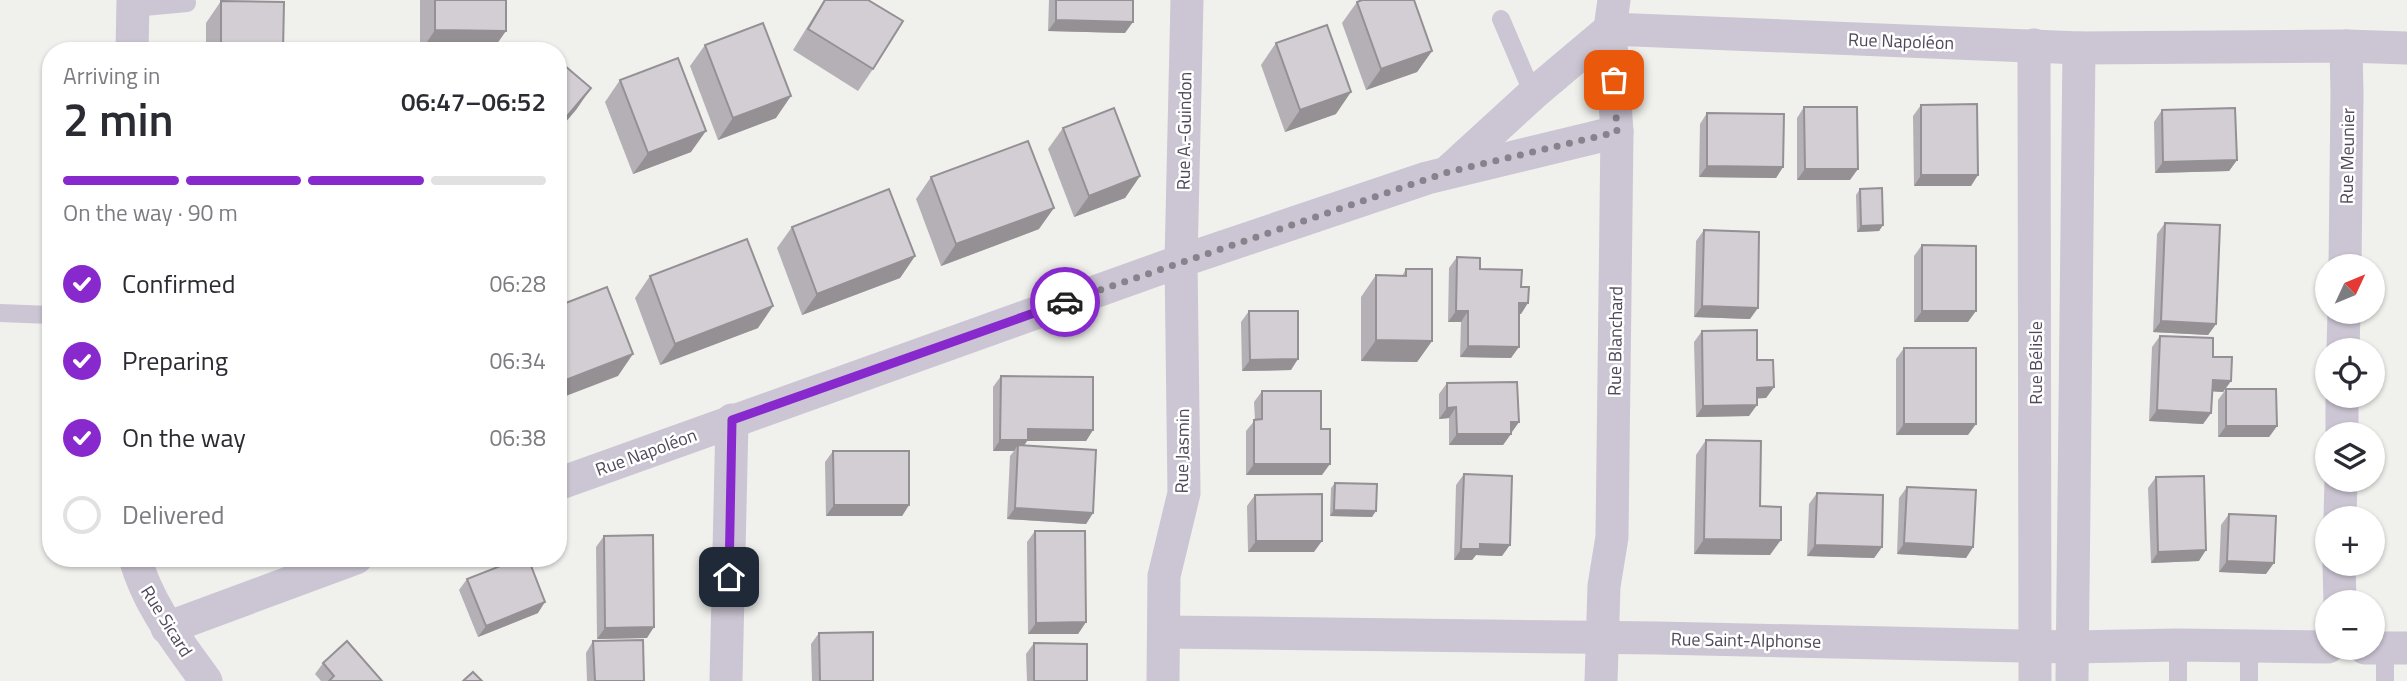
<!DOCTYPE html>
<meta charset="utf-8">
<style>
:root{--surface:#fff;--page:#f2f2f3;--text:#2b2b33;--muted:#7c7c81;--line:#e1e1e2;--accent:#8829ce}
body{margin:0;font-family:"Titillium Web",sans-serif;background:var(--page);color:var(--text);height:100vh;display:flex;flex-direction:column;font-size:26px;white-space:nowrap}
*{box-sizing:border-box;margin:0}
p{font-size:23px;color:var(--muted)}
.icon{flex:none;width:38px;height:38px;fill:none;stroke:currentColor;stroke-width:2;stroke-linecap:round;stroke-linejoin:round}
.map{position:relative;flex:1;overflow:hidden}
.side{position:absolute;left:42px;top:42px;width:525px;height:525px;display:flex;flex-direction:column;background:var(--surface);border-radius:28px;box-shadow:0 2px 5px #0004}
.side>*{flex:none}
.needle{width:46px;rotate:46deg}
.tools{position:absolute;left:2315px;top:254px;display:grid;gap:14px}
.tools a{display:grid;place-items:center;width:70px;height:70px;border-radius:50%;background:var(--surface);box-shadow:0 2px 5px #0004;font-size:35px}
.pin{position:absolute;display:grid;place-items:center;width:60px;height:60px;color:#fff;margin:-30px;border-radius:14px;box-shadow:0 4px 10px #0006}
.courier{position:absolute;display:grid;place-items:center;width:70px;height:70px;margin:-35px;border:5px solid #8829ce;border-radius:50%;background:#fff;color:#222;box-shadow:0 2px 9px #0007}
.summary em{font-style:normal;font-weight:600}
.summary div{display:flex;flex-direction:column-reverse}
.summary{display:flex;align-items:center;justify-content:space-between;height:119px;padding:0 21px}
h1{font-size:46px;font-weight:600;line-height:52px}
.bar{display:grid;grid-template-columns:repeat(4,1fr);gap:10px 7px;align-content:center;height:84px;padding:0 21px}
.bar i{height:9px;border-radius:5px;background:var(--line)}
.bar .on{background:var(--accent)}
.bar p{grid-column:span 4}
ol{padding:0 21px;list-style:none}
li{display:flex;align-items:center;gap:21px;height:77px}
li p{margin-inline-start:auto}
li .icon{padding:7px;border-radius:50%;background:var(--accent);color:#fff;stroke-width:4}
li:last-child{color:var(--muted)}
li i{width:38px;height:38px;border:4px solid var(--line);border-radius:50%}
.map>svg:first-child{display:block}
.lines{fill:none;stroke-linecap:round;stroke-linejoin:round}
.lane{stroke:#ccc5d3;stroke-width:18}
.street{stroke:#ccc5d3;stroke-width:33}
.wall{fill:#b5b0b6}
.shaded-wall{fill:#949094}
.building{fill:#d3cdd4;stroke:#949094;stroke-width:2}
.done{stroke:#88828d;stroke-width:7;stroke-dasharray:0 12.6}
.route{stroke:#8829ce;stroke-width:9}
.labels{text-anchor:middle;dominant-baseline:central;stroke-width:5;stroke-linejoin:round;paint-order:stroke}
.street-label{font-size:18px;fill:#504759;stroke:#fff}
</style>
<div class="map">
<svg width="2407" height="681" viewBox="0 0 2407 681">
<rect width="100%" height="100%" fill="#f0f0ed"/>
<g class="lines">
<g class="lane">
<polyline points="133,8 187,3"/>
<polyline points="1501,19 1533,94"/>
<polyline points="0,313 51,315"/>
<polyline points="2178,645 2178,681"/>
<polyline points="2249,681 2249,646"/>
<polyline points="2385,681 2385,648"/>
</g>
<g class="street">
<polyline points="2034,45 2035,681"/>
<polyline points="132,51 133,0"/>
<polyline points="1450,170 1533,94 1610,29 2079,48 2346,46 2407,48"/>
<polyline points="2345,266 2347,94 2346,46"/>
<polyline points="2343,350 2344,312"/>
<polyline points="2342,434 2342,396"/>
<polyline points="558,484 1181,261 1427,178 1617,132"/>
<polyline points="2340,518 2341,480"/>
<path d="M135,558C148,605 178,642 206,681"/>
<polyline points="2339,564 2340,602"/>
<polyline points="167,628 356,558"/>
<polyline points="1164,632 1657,638 2072,647 2178,645 2328,647"/>
<polyline points="2365,648 2407,648"/>
<polyline points="726,681 732,420"/>
<polyline points="1163,681 1164,576 1184,493 1181,261 1187,0"/>
<polyline points="1601,681 1604,586 1612,537 1617,132 1610,29 1614,0"/>
<polyline points="2072,681 2079,48"/>
</g>
</g>
<g class="wall">
<polygon points="420,0 506,0 492,51 420,51"/>
<polygon points="824,0 868,0 873,69 858,91 793,50"/>
<polygon points="1049,0 1133,0 1125,33 1048,31"/>
<polygon points="221,1 283,51 206,51 206,23"/>
<polygon points="1357,2 1432,51 1417,72 1366,90 1342,23"/>
<polygon points="1276,43 1336,114 1285,132 1261,65"/>
<polygon points="705,45 776,118 718,140 690,66"/>
<polygon points="620,80 691,152 633,174 605,102"/>
<polygon points="1921,105 1971,186 1914,186 1913,116"/>
<polygon points="1804,107 1850,180 1797,180 1797,118"/>
<polygon points="2162,110 2237,160 2229,171 2155,173 2154,122"/>
<polygon points="1707,113 1783,167 1776,178 1699,177 1700,124"/>
<polygon points="1063,128 1140,176 1125,198 1074,217 1048,149"/>
<polygon points="931,177 1039,229 941,266 916,199"/>
<polygon points="1860,189 1883,225 1879,231 1857,232 1856,195"/>
<polygon points="2165,223 2216,324 2208,335 2153,332 2157,234"/>
<polygon points="792,227 915,256 900,278 802,315 777,248"/>
<polygon points="1704,230 1750,319 1694,317 1696,241"/>
<polygon points="1922,245 1968,322 1914,322 1914,256"/>
<polygon points="1457,257 1521,314 1519,314 1511,358 1460,357 1461,322 1448,322 1449,268"/>
<polygon points="1406,269 1432,341 1417,362 1361,361 1361,297 1376,275 1402,276"/>
<polygon points="650,276 758,328 660,365 635,298"/>
<polygon points="1249,311 1291,370 1242,371 1241,322"/>
<polygon points="1702,331 1774,387 1766,398 1757,398 1749,416 1696,417 1694,342"/>
<polygon points="2160,336 2213,357 2231,381 2223,392 2212,391 2211,413 2203,424 2149,421 2152,347"/>
<polygon points="1904,348 1968,435 1896,435 1896,359"/>
<polygon points="1001,376 1093,430 1086,441 1027,441 1024,446 1093,513 1086,524 1007,519 1010,456 1014,451 993,451 993,387"/>
<polygon points="1447,383 1519,422 1503,445 1449,445 1449,418 1439,419 1439,394"/>
<polygon points="2226,389 2277,426 2269,437 2218,437 2218,400"/>
<polygon points="1262,391 1321,429 1322,475 1246,475 1246,431 1255,420 1254,402"/>
<polygon points="1706,440 1760,506 1770,555 1694,554 1696,455"/>
<polygon points="833,451 909,505 902,516 826,516 825,462"/>
<polygon points="1464,474 1502,556 1476,555 1472,560 1454,560 1456,485"/>
<polygon points="2156,477 2199,561 2151,563 2148,488"/>
<polygon points="1335,483 1372,517 1330,516 1331,488"/>
<polygon points="1907,487 1973,547 1966,558 1897,554 1899,498"/>
<polygon points="1817,493 1882,547 1874,558 1807,556 1809,504"/>
<polygon points="1255,495 1314,552 1248,552 1247,506"/>
<polygon points="2229,514 2266,574 2219,572 2221,525"/>
<polygon points="1035,531 1086,622 1078,634 1028,634 1027,542"/>
<polygon points="604,536 647,638 597,639 596,547"/>
<polygon points="467,579 538,613 478,637 459,590"/>
<polygon points="819,633 873,681 812,681 811,644"/>
<polygon points="593,641 644,681 587,681 586,653"/>
<polygon points="1034,643 1087,681 1027,681 1026,654"/>
<polygon points="323,663 382,681 321,681 315,674"/>
</g>
<g class="shaded-wall">
<polygon points="1056,20 1133,22 1125,33 1048,31"/>
<polygon points="435,30 506,31 492,51 421,51"/>
<polygon points="1432,51 1417,72 1366,90 1381,69"/>
<polygon points="591,88 576,110 558,131 558,127"/>
<polygon points="1351,92 1336,114 1285,132 1300,110"/>
<polygon points="791,96 776,118 718,140 733,118"/>
<polygon points="706,131 691,152 633,174 648,153"/>
<polygon points="2237,160 2229,171 2155,173 2163,162"/>
<polygon points="1707,166 1783,167 1776,178 1699,177"/>
<polygon points="1805,169 1858,169 1850,180 1797,180"/>
<polygon points="1921,175 1978,175 1971,186 1914,186"/>
<polygon points="1140,176 1125,198 1074,217 1089,196"/>
<polygon points="1054,208 1039,229 941,266 956,244"/>
<polygon points="1883,225 1879,231 1857,232 1861,226"/>
<polygon points="915,256 900,278 802,315 817,294"/>
<polygon points="1519,303 1528,303 1521,314 1512,314"/>
<polygon points="773,306 758,328 660,365 675,344"/>
<polygon points="1702,306 1758,308 1750,319 1694,317"/>
<polygon points="1456,311 1468,311 1461,322 1448,322"/>
<polygon points="1922,311 1976,311 1968,322 1914,322"/>
<polygon points="2161,321 2216,324 2208,335 2153,332"/>
<polygon points="1376,340 1432,341 1417,362 1361,361"/>
<polygon points="1468,346 1519,347 1511,358 1460,357"/>
<polygon points="633,354 618,376 558,399 558,383"/>
<polygon points="1298,359 1291,370 1242,371 1250,360"/>
<polygon points="2213,380 2231,381 2223,392 2205,391"/>
<polygon points="1774,387 1766,398 1749,399 1757,388"/>
<polygon points="1757,405 1749,416 1696,417 1703,406"/>
<polygon points="1456,407 1449,418 1439,419 1447,408"/>
<polygon points="2157,410 2211,413 2203,424 2149,421"/>
<polygon points="1511,422 1519,422 1511,433"/>
<polygon points="1904,424 1976,424 1968,435 1896,435"/>
<polygon points="2226,426 2277,426 2269,437 2218,437"/>
<polygon points="1028,429 1093,430 1086,441 1027,441 1020,451 1018,445 1014,451 993,451 1000,440"/>
<polygon points="1457,434 1511,434 1503,445 1449,445"/>
<polygon points="1254,464 1330,464 1322,475 1246,475"/>
<polygon points="834,505 909,505 902,516 826,516"/>
<polygon points="1015,508 1093,513 1086,524 1007,519"/>
<polygon points="1334,510 1376,511 1372,517 1330,516"/>
<polygon points="1704,539 1781,540 1770,555 1694,554"/>
<polygon points="1256,541 1322,541 1314,552 1248,552"/>
<polygon points="1904,543 1973,547 1966,558 1897,554"/>
<polygon points="1480,544 1510,545 1502,556 1476,555 1472,560 1454,560 1461,549"/>
<polygon points="1815,545 1882,547 1874,558 1807,556"/>
<polygon points="2206,550 2199,561 2151,563 2158,552"/>
<polygon points="2227,561 2274,563 2266,574 2219,572"/>
<polygon points="545,602 538,613 478,637 486,626"/>
<polygon points="1086,622 1078,634 1028,634 1036,623"/>
<polygon points="654,627 647,638 597,639 605,628"/>
</g>
<g class="building">
<polygon points="435,0 506,0 506,31 435,30"/>
<polygon points="825,0 868,0 903,21 873,69 808,29"/>
<polygon points="1056,0 1133,0 1133,22 1056,20"/>
<polygon points="1362,0 1414,0 1432,51 1381,69 1357,2"/>
<polygon points="221,1 284,2 283,51 221,51"/>
<polygon points="763,23 791,96 733,118 705,45"/>
<polygon points="1327,25 1351,92 1300,110 1276,43"/>
<polygon points="678,58 706,131 648,153 620,80"/>
<polygon points="558,60 591,88 558,127"/>
<polygon points="1977,104 1978,175 1921,175 1921,105"/>
<polygon points="1804,107 1857,107 1858,169 1805,169"/>
<polygon points="1114,108 1140,176 1089,196 1063,128"/>
<polygon points="2235,108 2237,160 2163,162 2162,110"/>
<polygon points="1707,113 1784,114 1783,167 1707,166"/>
<polygon points="1028,141 1054,208 956,244 931,177"/>
<polygon points="1882,188 1883,225 1861,226 1860,189"/>
<polygon points="889,189 915,256 817,294 792,227"/>
<polygon points="2165,223 2220,225 2216,324 2161,321"/>
<polygon points="1704,230 1759,232 1758,308 1702,306"/>
<polygon points="747,239 773,306 675,344 650,276"/>
<polygon points="1922,245 1976,246 1976,311 1922,311"/>
<polygon points="1457,257 1480,258 1480,269 1522,270 1521,287 1529,287 1528,303 1519,303 1519,347 1468,346 1468,311 1456,311"/>
<polygon points="1406,269 1432,269 1432,341 1376,340 1376,275 1406,276"/>
<polygon points="607,287 633,354 558,383 558,306"/>
<polygon points="1249,311 1298,311 1298,359 1250,360"/>
<polygon points="1757,330 1757,360 1773,360 1774,387 1757,388 1757,405 1703,406 1702,331"/>
<polygon points="2160,336 2213,338 2213,357 2232,357 2231,381 2213,380 2211,413 2157,410"/>
<rect x="1904" y="348" width="72" height="76"/>
<polygon points="1001,376 1093,377 1093,430 1028,429 1028,440 1000,440"/>
<polygon points="1517,382 1519,422 1511,422 1511,434 1457,434 1456,407 1447,408 1447,383"/>
<polygon points="2226,389 2276,389 2277,426 2226,426"/>
<polygon points="1262,391 1321,391 1321,429 1330,429 1330,464 1254,464 1254,420 1262,419"/>
<polygon points="1706,440 1761,441 1760,506 1781,507 1781,540 1704,539"/>
<polygon points="1018,445 1096,450 1093,513 1015,508"/>
<polygon points="833,451 909,451 909,505 834,505"/>
<polygon points="1464,474 1512,476 1510,545 1480,544 1480,549 1461,549"/>
<polygon points="2204,476 2206,550 2158,552 2156,477"/>
<polygon points="1335,483 1377,484 1376,511 1334,510"/>
<polygon points="1907,487 1976,490 1973,547 1904,543"/>
<polygon points="1817,493 1883,495 1882,547 1815,545"/>
<polygon points="1322,494 1322,541 1256,541 1255,495"/>
<polygon points="2229,514 2276,516 2274,563 2227,561"/>
<polygon points="1035,531 1085,531 1086,622 1036,623"/>
<polygon points="653,535 654,627 605,628 604,536"/>
<polygon points="521,558 528,558 545,602 486,626 467,579"/>
<polygon points="873,632 873,681 820,681 819,633"/>
<polygon points="643,640 644,681 595,681 593,641"/>
<polygon points="347,641 382,681 329,681 334,676 323,663"/>
<polygon points="1034,643 1087,644 1087,681 1034,681"/>
<polygon points="473,672 482,681 463,681"/>
</g>
<g class="lines">
<polyline class="done" points="1065,302 1448,172 1617,132 1614,80"/>
<polyline class="route" points="729,577 732,420 1065,302"/>
</g>
<g class="labels">
<g class="street-label">
<text transform="translate(1901 41) rotate(2)">Rue Napoléon</text>
<text transform="translate(1184 131) rotate(-89)">Rue A.-Guindon</text>
<text transform="translate(2347 156) rotate(-89)">Rue Meunier</text>
<text transform="translate(1615 341) rotate(-89)">Rue Blanchard</text>
<text transform="translate(2035 363) rotate(-90)">Rue Bélisle</text>
<text transform="translate(1182 451) rotate(-89)">Rue Jasmin</text>
<text transform="translate(646 452) rotate(-20)">Rue Napoléon</text>
<text transform="translate(167 621) rotate(58)">Rue Sicard</text>
<text transform="translate(1746 640) rotate(1)">Rue Saint-Alphonse</text>
</g>
</g>
</svg>
<div class="tools">
<a><svg class="needle" viewBox="-14 -14 28 28"><path d="M0-13l5 13h-10z" fill="#e53935"/><path d="M0 13l5-13h-10z" fill="#7c7c81"/></svg></a>
<a><svg class="icon" aria-label="locate" viewBox="0 0 24 24"><circle cx="12" cy="12" r="6"/><path d="M12 2v4M12 18v4M2 12h4M18 12h4"/></svg></a>
<a><svg class="icon" aria-label="layers" viewBox="0 0 24 24"><path d="M12 4l9 5-9 5-9-5zM3 14l9 5 9-5"/></svg></a>
<a>+</a>
<a>−</a>
</div>
<div class="pin" style="left:1614px;top:80px;background:#ea580c"><svg class="icon" aria-label="bag" viewBox="0 0 24 24"><path d="M5 8h14l-1 12H6zM9 8a3 3 0 0 1 6 0"/></svg></div>
<div class="pin" style="left:729px;top:577px;background:#1f2937"><svg class="icon" aria-label="home" viewBox="0 0 24 24"><path d="M3 11l9-7 9 7M6 9v11h12V9"/></svg></div>
<div class="courier" style="left:1065px;top:302px"><svg class="icon" aria-label="car" viewBox="0 0 24 24"><path d="M5 17H2v-5l4-1 3-4h7l3 4 3 1v5h-3M9 17h6M6 11h13"/><circle cx="7" cy="17" r="2"/><circle cx="17" cy="17" r="2"/></svg></div>
<section class="side">
<div class="summary"><div><h1>2 min</h1><p>Arriving in</p></div><em>06:47–06:52</em></div>
<div class="bar"><i class="on"></i><i class="on"></i><i class="on"></i><i></i><p>On the way · 90 m</p></div>
<ol>
<li><svg class="icon" aria-label="check" viewBox="0 0 24 24"><path d="M5 12l5 5 9-10"/></svg>Confirmed<p>06:28</p></li>
<li><svg class="icon" aria-label="check" viewBox="0 0 24 24"><path d="M5 12l5 5 9-10"/></svg>Preparing<p>06:34</p></li>
<li><svg class="icon" aria-label="check" viewBox="0 0 24 24"><path d="M5 12l5 5 9-10"/></svg>On the way<p>06:38</p></li>
<li><i></i>Delivered</li>
</ol>
</section>
</div>
